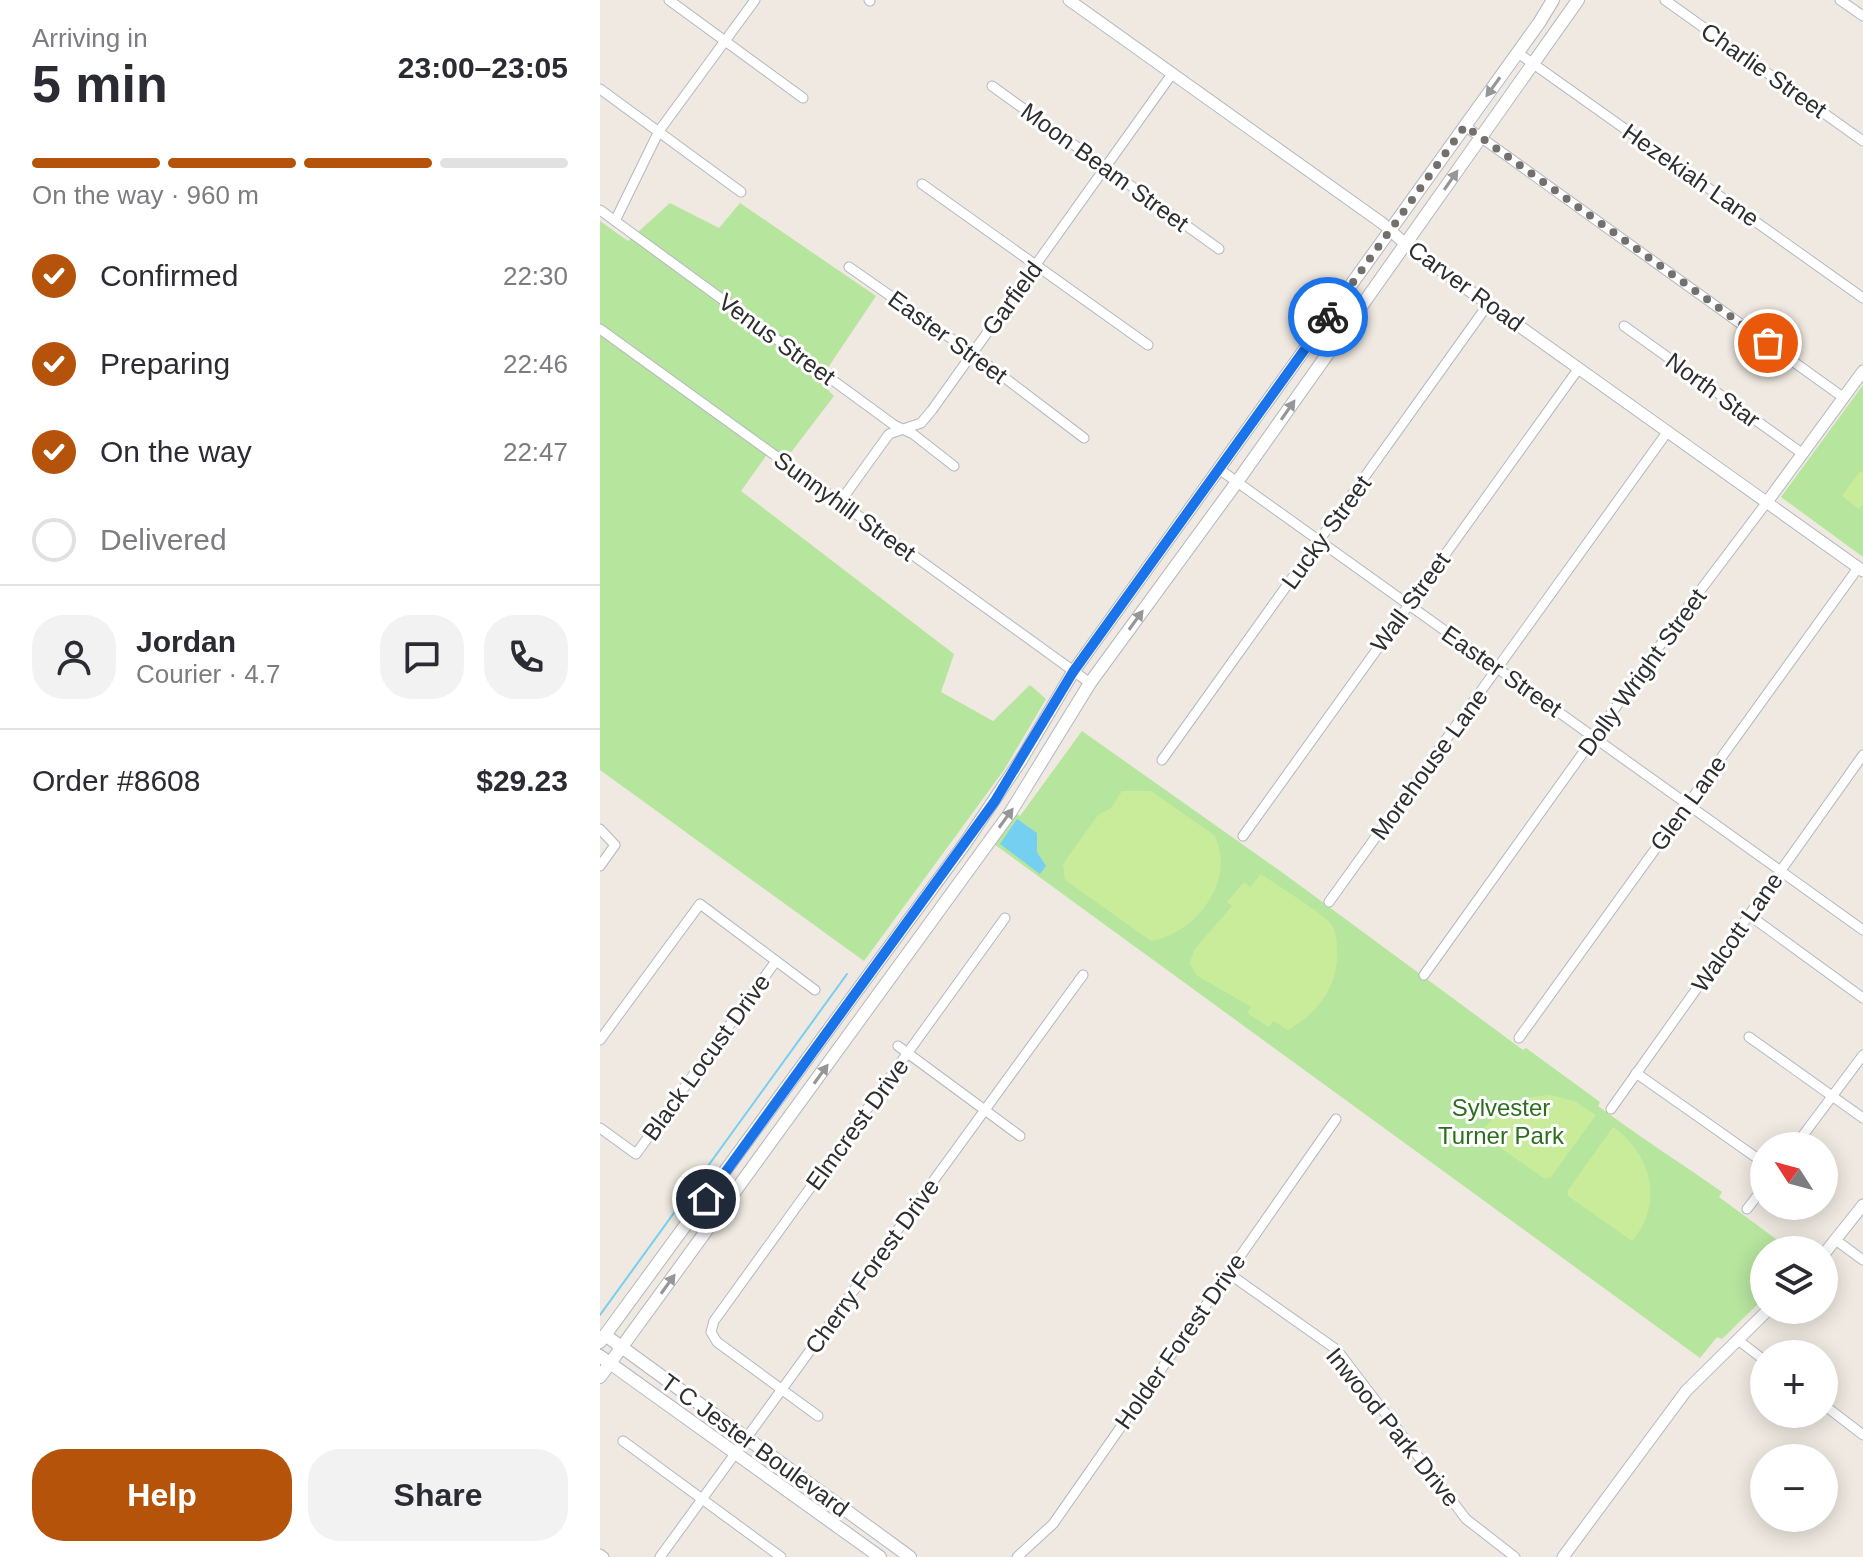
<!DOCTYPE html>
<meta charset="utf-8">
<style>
:root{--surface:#fff;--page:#f2f2f3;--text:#2b2b33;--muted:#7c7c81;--line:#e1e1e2;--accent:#b45309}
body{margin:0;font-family:Arial,sans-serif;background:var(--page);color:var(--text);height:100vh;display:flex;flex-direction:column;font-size:30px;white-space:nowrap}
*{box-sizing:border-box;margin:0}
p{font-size:26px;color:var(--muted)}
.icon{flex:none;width:44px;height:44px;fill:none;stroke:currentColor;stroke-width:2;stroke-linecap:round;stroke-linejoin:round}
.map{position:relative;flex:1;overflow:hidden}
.details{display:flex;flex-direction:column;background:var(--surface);width:600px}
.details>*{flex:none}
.needle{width:52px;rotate:306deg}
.tools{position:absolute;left:1150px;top:1132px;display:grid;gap:16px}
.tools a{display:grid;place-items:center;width:88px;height:88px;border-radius:50%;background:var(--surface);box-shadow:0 4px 20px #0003;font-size:40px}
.pin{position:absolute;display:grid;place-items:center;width:68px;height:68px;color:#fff;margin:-34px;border:4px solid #fff;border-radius:50%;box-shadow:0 2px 8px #0007}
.courier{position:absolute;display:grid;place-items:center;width:80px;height:80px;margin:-40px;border:6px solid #1a73e8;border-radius:50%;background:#fff;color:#222;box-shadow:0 2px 10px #0007}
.overview em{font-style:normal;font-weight:600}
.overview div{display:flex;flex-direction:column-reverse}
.overview{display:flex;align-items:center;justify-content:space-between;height:136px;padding:0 32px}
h1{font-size:52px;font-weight:600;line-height:60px}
.bar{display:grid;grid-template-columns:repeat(4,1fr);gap:12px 8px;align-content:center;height:96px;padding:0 32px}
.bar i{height:10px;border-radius:6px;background:var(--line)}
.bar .current{background:var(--accent)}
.bar p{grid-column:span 4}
.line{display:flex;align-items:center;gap:20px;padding:0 32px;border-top:2px solid var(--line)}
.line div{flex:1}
.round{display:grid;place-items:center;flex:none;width:84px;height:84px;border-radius:32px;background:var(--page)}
ol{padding:0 32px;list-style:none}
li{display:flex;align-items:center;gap:24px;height:88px}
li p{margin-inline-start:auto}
li .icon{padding:8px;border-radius:50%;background:var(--accent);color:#fff;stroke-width:4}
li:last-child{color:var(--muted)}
li i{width:44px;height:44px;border:4px solid var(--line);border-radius:50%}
.primary-button{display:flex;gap:16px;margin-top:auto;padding:16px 32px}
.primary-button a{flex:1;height:92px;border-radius:32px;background:var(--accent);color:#fff;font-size:32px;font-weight:600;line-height:92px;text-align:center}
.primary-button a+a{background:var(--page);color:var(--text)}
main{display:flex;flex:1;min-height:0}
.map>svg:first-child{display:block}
.green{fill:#b6e59e}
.pitch{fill:#c9ec9a}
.water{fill:#75cff0}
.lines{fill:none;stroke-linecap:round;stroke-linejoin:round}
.stream{stroke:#75cff0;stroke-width:2}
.minor-casing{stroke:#b4b7c1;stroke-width:11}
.tertiary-casing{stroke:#b4b7c1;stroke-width:13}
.secondary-casing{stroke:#b4b7c1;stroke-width:14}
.minor{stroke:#fff;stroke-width:9}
.tertiary{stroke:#fff;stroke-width:11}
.secondary{stroke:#fff;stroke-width:12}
.oneway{fill:#969696}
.done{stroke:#726f6d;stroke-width:8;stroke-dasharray:0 14.4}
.route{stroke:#1a73e8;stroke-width:10}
.labels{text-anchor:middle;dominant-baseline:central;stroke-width:6;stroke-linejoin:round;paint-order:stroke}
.street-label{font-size:24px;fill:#2e2e2e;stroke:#fff}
.park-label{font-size:24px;fill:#2c6e1b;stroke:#fff}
</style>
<main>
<section class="details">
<div class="overview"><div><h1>5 min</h1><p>Arriving in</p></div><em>23:00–23:05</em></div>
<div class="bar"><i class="current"></i><i class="current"></i><i class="current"></i><i></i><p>On the way · 960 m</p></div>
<ol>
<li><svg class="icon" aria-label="check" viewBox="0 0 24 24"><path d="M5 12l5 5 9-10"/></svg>Confirmed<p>22:30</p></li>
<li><svg class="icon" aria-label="check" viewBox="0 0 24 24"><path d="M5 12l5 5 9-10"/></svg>Preparing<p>22:46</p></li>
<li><svg class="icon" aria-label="check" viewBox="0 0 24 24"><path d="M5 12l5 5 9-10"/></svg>On the way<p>22:47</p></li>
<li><i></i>Delivered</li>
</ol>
<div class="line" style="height:144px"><a class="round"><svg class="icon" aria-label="person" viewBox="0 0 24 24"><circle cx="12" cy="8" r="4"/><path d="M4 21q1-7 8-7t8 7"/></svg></a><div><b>Jordan</b><p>Courier · 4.7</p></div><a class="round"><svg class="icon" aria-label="chat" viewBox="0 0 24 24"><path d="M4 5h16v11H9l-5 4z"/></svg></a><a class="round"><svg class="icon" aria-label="phone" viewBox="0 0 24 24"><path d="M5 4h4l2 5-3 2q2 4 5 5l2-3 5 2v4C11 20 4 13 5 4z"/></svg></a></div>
<div class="line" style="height:104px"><div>Order #8608</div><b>$29.23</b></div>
<div class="primary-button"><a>Help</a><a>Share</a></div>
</section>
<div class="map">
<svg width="1263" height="1557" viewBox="0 0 1263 1557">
<rect width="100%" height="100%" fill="#efe9e1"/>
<g class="green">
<polygon points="70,203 119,228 140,203 276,296 219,381 234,396 189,455 171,449 141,491 354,654 341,692 393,721 430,685 446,699 404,770 264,961 0,770 0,221 28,241"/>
<polygon points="1263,385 1263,557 1181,497"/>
<path d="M482,731L683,873L923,1050L926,1048L1000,1102L998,1106C1038,1136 1081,1163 1122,1192L1119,1197L1191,1250H1164V1298L1122,1339L1117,1337L1100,1358L394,844L417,814L420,816Z"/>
</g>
<g class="pitch">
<polygon points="1260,471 1263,473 1263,504 1259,509 1242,496"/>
<path d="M522,791H551L614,835C638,880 595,934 551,941L465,880L463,864L498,815L511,808Z"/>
<path d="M661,874C675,884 724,914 732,925C736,932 737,942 737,949C739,985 719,1012 688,1030L673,1021L669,1027L647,1013L651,1007L596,975L590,963L594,950L632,906L627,902L644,882L650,887Z"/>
<path d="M951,1095L974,1101L996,1115L951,1177L945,1179L881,1134C898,1107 921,1096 951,1095Z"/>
<path d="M1013,1127C1052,1154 1064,1204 1032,1241L968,1196V1190Z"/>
</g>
<polygon class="water" points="417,819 437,833 437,852 446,866 440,874 400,844"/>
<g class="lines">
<polyline class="stream" points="0,1315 247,974"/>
<defs>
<g id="minor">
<polyline points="69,0 203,98"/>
<polyline points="269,0 270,1"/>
<polyline points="1065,0 1263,141"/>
<polyline points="1240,0 1263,16"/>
<polyline points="918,53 1263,298"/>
<polyline points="392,86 619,249"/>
<polyline points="0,89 141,192"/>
<polyline points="865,126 1244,398"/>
<polyline points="322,184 548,345"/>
<polyline points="0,210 294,425 313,434 354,466"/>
<polyline points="15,221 59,131 155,0"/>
<polyline points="249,267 372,353 484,438"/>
<polyline points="1024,326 1203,454"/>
<polyline points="0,329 490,683"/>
<polyline points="619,469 1263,930"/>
<polyline points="245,507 245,495 289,434 321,423 332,410 572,74"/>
<polyline points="562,760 889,303"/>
<polyline points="0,829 15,845 0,866"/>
<polyline points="643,836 979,368"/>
<polyline points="729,902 1068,431"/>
<polyline points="1149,915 1263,998"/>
<polyline points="824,975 1081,616 1167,502"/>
<polyline points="1149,1037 1263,1118"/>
<polyline points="919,1038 1258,568"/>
<polyline points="0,1040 100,904 215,990"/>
<polyline points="298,1046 420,1136"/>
<polyline points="1036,1073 1164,1163"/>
<polyline points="1011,1109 1263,755"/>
<polyline points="0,1128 36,1154 176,961"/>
<polyline points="1195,1146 1263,1055"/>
<polyline points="1147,1209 1164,1187"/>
<polyline points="1237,1241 1263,1260"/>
<polyline points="628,1273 737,1350 866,1519 915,1557"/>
<polyline points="1138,1340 1164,1360"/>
<polyline points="1224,1405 1263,1435"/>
<polyline points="218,1416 117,1342 111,1332 114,1321 405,918"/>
<polyline points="23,1441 181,1557"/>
<polyline points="0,1554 4,1557"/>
<polyline points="60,1557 483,975"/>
<polyline points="417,1557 453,1524 736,1119"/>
</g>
<g id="tertiary">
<polyline points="469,0 782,223 811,249 1263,571"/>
<polyline points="1167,502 1263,371"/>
<polyline points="1224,1254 1263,1205"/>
<polyline points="963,1557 1086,1391 1168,1310"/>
</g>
<g id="secondary">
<polyline points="5,1335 310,1557"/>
<polyline points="0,1342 366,842 421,760 473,672 939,23 953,0"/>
<polyline points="0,1356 280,1557"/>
<polyline points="0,1377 410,813 490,683 637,482 978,0"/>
</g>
</defs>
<use href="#minor" class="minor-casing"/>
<use href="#tertiary" class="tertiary-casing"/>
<use href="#secondary" class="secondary-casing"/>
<use href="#minor" class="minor"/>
<use href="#tertiary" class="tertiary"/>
<use href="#secondary" class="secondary"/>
</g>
<defs><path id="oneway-solid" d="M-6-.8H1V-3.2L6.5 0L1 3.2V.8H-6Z" transform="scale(2)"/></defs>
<g class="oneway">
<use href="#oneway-solid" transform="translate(893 87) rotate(126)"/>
<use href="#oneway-solid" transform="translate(851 180) rotate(-55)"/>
<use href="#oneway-solid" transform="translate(688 410) rotate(-55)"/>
<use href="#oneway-solid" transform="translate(536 620) rotate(-54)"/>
<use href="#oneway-solid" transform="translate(406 818) rotate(-54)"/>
<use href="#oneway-solid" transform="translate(221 1074) rotate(-54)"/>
<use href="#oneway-solid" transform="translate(68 1284) rotate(-54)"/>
</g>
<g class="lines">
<polyline class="done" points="728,317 865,126 1168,343"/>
<polyline class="route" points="106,1199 395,801 473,672 728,317"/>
</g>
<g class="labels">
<g class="street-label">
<text transform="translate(1164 70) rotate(35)">Charlie Street</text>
<text transform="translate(505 167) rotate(36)">Moon Beam Street</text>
<text transform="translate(1091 175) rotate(35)">Hezekiah Lane</text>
<text transform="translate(866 286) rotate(36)">Carver Road</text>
<text transform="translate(412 298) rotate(-54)">Garfield</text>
<text transform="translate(348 337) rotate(36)">Easter Street</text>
<text transform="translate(177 339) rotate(36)">Venus Street</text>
<text transform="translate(1113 390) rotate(36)">North Star</text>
<text transform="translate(245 506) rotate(36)">Sunnyhill Street</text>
<text transform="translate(726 532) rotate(-54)">Lucky Street</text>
<text transform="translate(810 602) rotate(-54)">Wall Street</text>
<text transform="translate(902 671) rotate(35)">Easter Street</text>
<text transform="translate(1042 672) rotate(-54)">Dolly Wright Street</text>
<text transform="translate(829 764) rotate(-54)">Morehouse Lane</text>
<text transform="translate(1088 803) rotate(-54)">Glen Lane</text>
<text transform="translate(1137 932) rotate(-55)">Walcott Lane</text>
<text transform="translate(106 1057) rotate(-54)">Black Locust Drive</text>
<text transform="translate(257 1124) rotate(-54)">Elmcrest Drive</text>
<text transform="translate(272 1266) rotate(-54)">Cherry Forest Drive</text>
<text transform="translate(580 1341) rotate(-55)">Holder Forest Drive</text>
<text transform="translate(793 1427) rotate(51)">Inwood Park Drive</text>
<text transform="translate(155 1445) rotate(36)">T C Jester Boulevard</text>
</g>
<g class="park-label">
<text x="901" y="1107">Sylvester<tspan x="901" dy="28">Turner Park</tspan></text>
</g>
</g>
</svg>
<div class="tools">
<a><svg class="needle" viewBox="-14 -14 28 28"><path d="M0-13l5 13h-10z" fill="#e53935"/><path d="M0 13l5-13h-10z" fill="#7c7c81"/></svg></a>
<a><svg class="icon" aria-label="layers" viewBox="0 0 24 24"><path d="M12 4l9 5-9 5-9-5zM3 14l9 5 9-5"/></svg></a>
<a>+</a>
<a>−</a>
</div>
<div class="pin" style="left:1168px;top:343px;background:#ea580c"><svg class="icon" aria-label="bag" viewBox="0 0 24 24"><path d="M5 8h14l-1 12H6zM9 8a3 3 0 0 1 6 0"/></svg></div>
<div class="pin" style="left:106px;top:1199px;background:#1f2937"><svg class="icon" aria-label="home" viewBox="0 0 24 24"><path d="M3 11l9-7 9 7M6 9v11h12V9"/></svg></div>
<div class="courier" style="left:728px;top:317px"><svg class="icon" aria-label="bike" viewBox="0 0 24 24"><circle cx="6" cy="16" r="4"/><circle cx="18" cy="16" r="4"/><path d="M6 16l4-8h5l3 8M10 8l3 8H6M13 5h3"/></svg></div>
</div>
</main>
